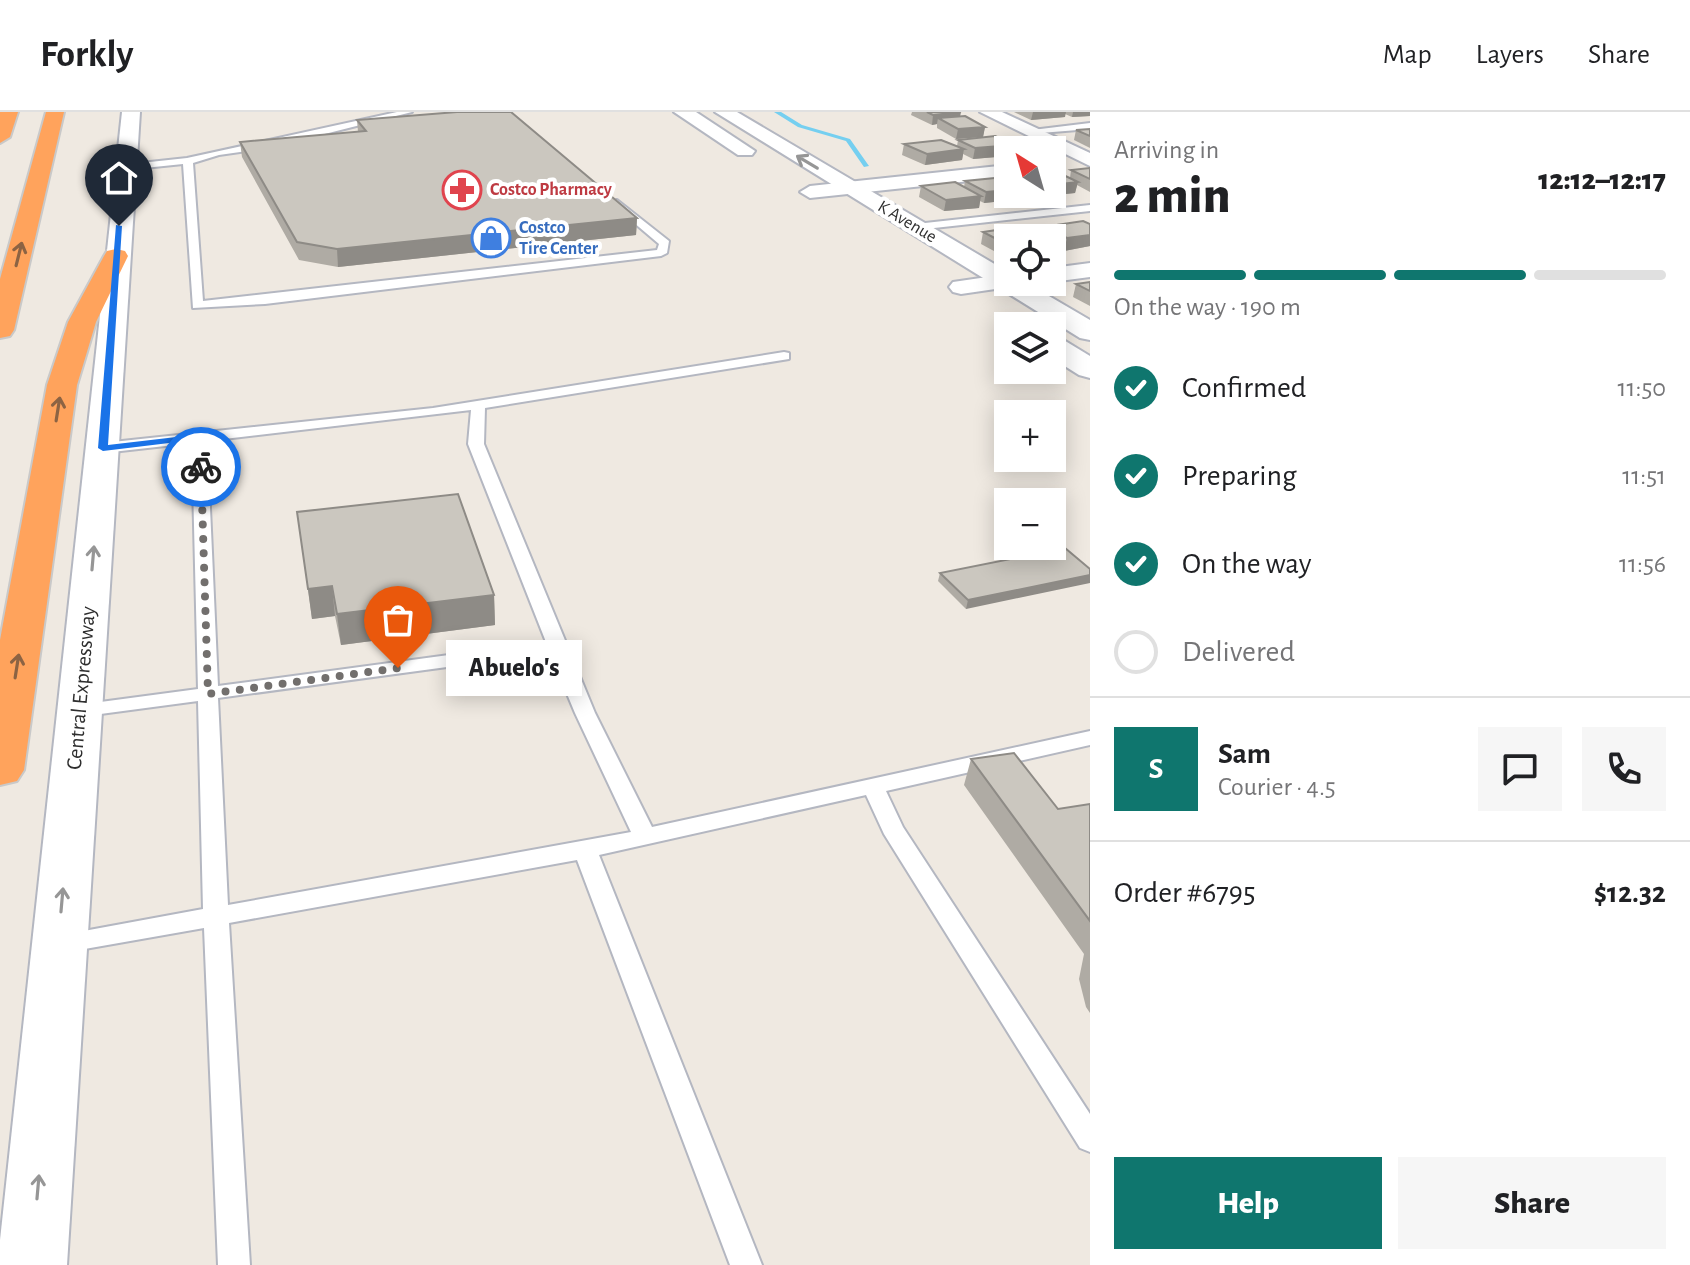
<!DOCTYPE html>
<meta charset="utf-8">
<style>
:root{--surface:#fff;--page:#f6f6f6;--text:#202124;--muted:#757577;--line:#e0e0e0;--accent:#0f766e}
body{margin:0;font-family:"Alegreya Sans",sans-serif;background:var(--page);color:var(--text);height:100vh;display:flex;flex-direction:column;font-size:30px;white-space:nowrap}
*{box-sizing:border-box;margin:0}
p{font-size:26px;color:var(--muted)}
.icon{flex:none;width:44px;height:44px;fill:none;stroke:currentColor;stroke-width:2;stroke-linecap:round;stroke-linejoin:round}
.map{position:relative;flex:1;overflow:hidden}
.sheet{display:flex;flex-direction:column;background:var(--surface);width:600px}
.sheet>*{flex:none}
.needle{width:52px;rotate:323deg}
.fabs{position:absolute;left:994px;top:24px;display:grid;gap:16px}
.fabs a{display:grid;place-items:center;width:72px;height:72px;border-radius:0px;background:var(--surface);box-shadow:0 4px 20px #0003;font-size:40px}
.pin{position:absolute;display:grid;place-items:center;width:68px;height:68px;color:#fff;margin:-82px -34px;border-radius:50% 50% 50% 0;rotate:-45deg;box-shadow:0 0 8px #0007}
.pin .icon{rotate:45deg}
.courier{position:absolute;display:grid;place-items:center;width:80px;height:80px;margin:-40px;border:6px solid #1a73e8;border-radius:50%;background:#fff;color:#222;box-shadow:0 2px 10px #0007}
.bubble{position:absolute;height:56px;border-radius:0px;background:var(--surface);box-shadow:0 4px 20px #0003;font-size:26px;font-weight:800;line-height:56px;text-align:center}
.headline em{font-style:normal;font-weight:800}
.headline div{display:flex;flex-direction:column-reverse}
.headline{display:flex;align-items:center;justify-content:space-between;height:136px;padding:0 24px}
h1{font-size:52px;font-weight:800;line-height:60px}
.bar{display:grid;grid-template-columns:repeat(4,1fr);gap:12px 8px;align-content:center;height:96px;padding:0 24px}
.bar i{height:10px;border-radius:6px;background:var(--line)}
.bar .on{background:var(--accent)}
.bar p{grid-column:span 4}
.line{display:flex;align-items:center;gap:20px;padding:0 24px;border-top:2px solid var(--line)}
.line div{flex:1}
.round{display:grid;place-items:center;flex:none;width:84px;height:84px;border-radius:0px;background:var(--page)}
ol{padding:0 24px;list-style:none}
li{display:flex;align-items:center;gap:24px;height:88px}
li p{margin-inline-start:auto}
li .icon{padding:8px;border-radius:50%;background:var(--accent);color:#fff;stroke-width:4}
li:last-child{color:var(--muted)}
li i{width:44px;height:44px;border:4px solid var(--line);border-radius:50%}
.action{display:flex;gap:16px;margin-top:auto;padding:16px 24px}
.action a{flex:1;height:92px;border-radius:0px;background:var(--accent);color:#fff;font-size:32px;font-weight:800;line-height:92px;text-align:center}
.action a+a{background:var(--page);color:var(--text)}
header{display:flex;align-items:center;gap:48px;box-sizing:border-box;height:112px;padding:0 40px;background:var(--surface);border-bottom:2px solid var(--line)}
header strong{font-size:38px}
nav{display:flex;gap:44px;margin-inline-start:auto;font-size:28px}
main{display:flex;flex:1;min-height:0}
.map>svg:first-child{display:block}
.lines{fill:none;stroke-linecap:round;stroke-linejoin:round}
.stream{fill:#75cff0;fill-rule:evenodd}
.service-casing{stroke:#b4b7c1;stroke-width:4}
.minor-casing{stroke:#b4b7c1;stroke-width:4}
.secondary-casing{stroke:#b4b7c1;stroke-width:4}
.motorway-casing{stroke:#c9c9c9;stroke-width:4}
.service{fill:#fff;fill-rule:evenodd}
.minor{fill:#fff;fill-rule:evenodd}
.secondary{fill:#fff;fill-rule:evenodd}
.motorway{fill:#ffa35c;fill-rule:evenodd}
.wall{fill:#afaba4}
.shaded-wall{fill:#8e8b86}
.building{fill:#cbc7bf;stroke:#8e8b86;stroke-width:2}
.oneway{stroke:#969696}
.oneway2{stroke:#8c6343}
.route{fill:#1a73e8}
.done{stroke:#726f6d;stroke-width:8;stroke-dasharray:0 14.4}
.labels{text-anchor:middle;dominant-baseline:central;stroke-width:8;stroke-linejoin:round;paint-order:stroke}
.far-health-label{font-size:18px;font-weight:bold;fill:#be3a42;stroke:#fff;text-anchor:start}
.far-street-label{font-size:18px;fill:#2e2e2e;stroke:#fff}
.far-shop-label{font-size:18px;font-weight:bold;fill:#366cbe;stroke:#fff;text-anchor:start}
.street-label{font-size:22px;fill:#2e2e2e;stroke:#fff}
</style>
<header>
<strong>Forkly</strong>
<nav><a>Map</a><a>Layers</a><a>Share</a></nav>
</header>
<main>
<div class="map">
<svg width="1090" height="1153" viewBox="0 0 1090 1153">
<rect width="100%" height="100%" fill="#efe9e1"/>
<g class="lines">
<polygon class="stream" points="774,0 781,0 802,13 850,27 869,54 864,55 846,29 798,15"/>
<defs>
<g id="service">
<polygon points="397,0 412,0 269,36 219,43 193,51 203,189 657,138 659,132 613,93 613,89 617,88 669,129 667,141 661,144 265,192 193,196 183,52 125,58 122,53 187,46"/>
<polygon points="1090,11 1090,17 1028,22 1024,19"/>
<polygon points="1090,93 1090,99 916,118 911,115 916,112"/>
<path d="M784,240L789,241V247L485,296L484,332L595,601L652,715L1090,619V633L886,679L903,715L1090,1002V1040L1080,1036L884,722L866,683L599,743L762,1153H730L577,748L229,811L250,1153H218L204,816L62,841L53,839L49,832L53,825L62,823L203,797L198,589L78,605L68,599L78,593L198,577L192,331L103,341L95,336L103,331L433,296ZM471,298L468,332L546,530L218,574L207,329ZM550,541L575,601L631,720L228,793L218,586Z"/>
</g>
<g id="minor">
<polygon points="980,0 1002,0 1090,41 1090,54"/>
<polygon points="1008,53 1008,65 810,86 800,80 810,74"/>
<polygon points="1090,151 1090,165 1052,170 1052,156"/>
<polygon points="1008,162 1008,170 1019,170 1016,174 961,182 953,180 949,175 953,170"/>
</g>
<g id="secondary">
<polygon points="122,0 140,0 67,1153 0,1153 0,1128"/>
<polygon points="674,0 696,0 755,39 752,43 738,43"/>
<polygon points="715,0 737,0 1008,160 1008,170 1025,170 1090,208 1090,228 1080,226"/>
<polygon points="1052,224 1062,227 1090,244 1090,266 1079,263 1052,246"/>
</g>
<g id="motorway">
<polygon points="0,0 18,0 10,25 0,31"/>
<polygon points="46,0 64,0 14,218 10,224 0,226 0,167"/>
<polygon points="116,137 125,139 128,144 96,210 77,273 24,658 17,669 0,673 0,528 47,273 68,210 104,144 107,139"/>
</g>
</defs>
<use href="#service" class="service-casing"/>
<use href="#minor" class="minor-casing"/>
<use href="#secondary" class="secondary-casing"/>
<use href="#motorway" class="motorway-casing"/>
<use href="#service" class="service"/>
<use href="#minor" class="minor"/>
<use href="#secondary" class="secondary"/>
<use href="#motorway" class="motorway"/>
</g>
<g class="wall">
<polygon points="902,0 960,0 960,5 985,15 983,25 956,27 937,16 937,12 932,13 911,3 912,0"/>
<polygon points="1014,0 1090,0 1090,4 1072,5 1065,2 1065,5 1031,8"/>
<polygon points="357,8 637,106 636,123 338,155 299,148 242,45 240,30 358,20"/>
<polygon points="1090,17 1090,36 1074,28 1076,18"/>
<polygon points="958,28 1008,38 1008,44 973,47 963,42 962,48 925,53 902,43 904,32 957,34"/>
<polygon points="1090,56 1090,80 1077,73 1075,81 1036,85 1029,82 1052,82 1070,66 1071,58"/>
<polygon points="965,69 1024,87 984,91 980,89 979,96 944,99 919,85 921,74 964,75"/>
<polygon points="1090,112 1090,134 1064,139 1052,133 1052,126 1008,126 1008,145 1005,145 981,132 983,120 1041,122 1043,115"/>
<polygon points="1090,170 1090,194 1073,185 1076,172"/>
<polygon points="1008,396 1008,410 1003,405 1005,397"/>
<polygon points="301,429 494,483 495,513 341,533 335,504 312,507"/>
<polygon points="1065,436 966,497 938,469 940,461"/>
<polygon points="971,647 1058,697 1090,692 1090,901 1086,895 1079,867 1084,842 964,673"/>
</g>
<g class="shaded-wall">
<polygon points="961,0 959,10 938,6 937,12 932,13 933,3"/>
<polygon points="1033,0 1066,0 1065,5 1031,8"/>
<polygon points="1073,0 1090,0 1090,4 1072,5"/>
<polygon points="985,15 983,25 956,27 958,17"/>
<polygon points="1014,33 1013,38 1008,38 1008,44 973,47 975,36"/>
<polygon points="964,37 962,48 925,53 927,42"/>
<polygon points="1078,70 1075,81 1036,85 1037,82 1052,82 1052,73"/>
<polygon points="1008,78 1008,82 1025,82 1024,87 984,91 986,80"/>
<polygon points="981,84 979,96 944,99 946,88"/>
<polygon points="637,106 636,123 338,155 337,137"/>
<polygon points="1090,123 1090,134 1064,139 1067,126"/>
<polygon points="1090,463 1090,471 966,497 968,488"/>
<polygon points="332,474 335,504 312,507 308,477"/>
<polygon points="494,483 495,513 341,533 337,502"/>
</g>
<g class="building">
<polygon points="457,0 511,0 637,106 337,137 297,130 240,30 366,19 357,8"/>
<polygon points="927,0 961,0 933,3"/>
<polygon points="965,4 985,15 958,17 938,6"/>
<polygon points="1090,17 1090,24 1076,18"/>
<polygon points="995,24 1014,33 975,36 958,28"/>
<polygon points="941,28 964,37 927,42 904,32"/>
<polygon points="1090,56 1090,67 1071,58"/>
<polygon points="1055,59 1078,70 1052,73 1052,60"/>
<polygon points="1005,65 1008,66 1008,78 986,80 965,69"/>
<polygon points="955,70 981,84 946,88 921,74"/>
<polygon points="1083,109 1090,112 1090,123 1067,126 1043,115"/>
<polygon points="1024,114 1049,126 1008,126 1008,133 983,120"/>
<polygon points="1090,170 1090,179 1076,172"/>
<polygon points="458,382 494,483 337,502 332,474 308,477 297,400"/>
<polygon points="1065,436 1090,457 1090,463 968,488 940,461"/>
<polygon points="1014,641 1058,697 1090,692 1090,809 971,647"/>
</g>
<defs><path id="oneway-shaft" d="M-6 0H5M1.5-3L5.5 0L1.5 3" fill="none" stroke-width="1.6" stroke-linecap="round" stroke-linejoin="round" transform="scale(2)"/></defs>
<g class="oneway">
<use href="#oneway-shaft" transform="translate(807 50) rotate(-149)"/>
<use href="#oneway-shaft" transform="translate(93 446) rotate(-85)"/>
<use href="#oneway-shaft" transform="translate(62 788) rotate(-85)"/>
<use href="#oneway-shaft" transform="translate(38 1075) rotate(-85)"/>
</g>
<g class="oneway2">
<use href="#oneway-shaft" transform="translate(19 142) rotate(-76)"/>
<use href="#oneway-shaft" transform="translate(58 297) rotate(-81)"/>
<use href="#oneway-shaft" transform="translate(17 554) rotate(-81)"/>
</g>
<polygon class="route" points="116,113 122,114 108,333 202,322 205,357 196,355 194,328 103,339 98,336"/>
<g class="lines">
<polyline class="done" points="201,355 208,582 398,556"/>
</g>
<defs>
<symbol id="pharmacy-ring" viewBox="-11 -11 22 22"><circle r="9.5" fill="#fff" stroke="#e0444e" stroke-width="1.5"/><path d="M-2-6h4v4h4v4h-4v4h-4v-4h-4v-4h4Z" fill="#e0444e"/></symbol>
<symbol id="shop-ring" viewBox="-11 -11 22 22"><circle r="9.5" fill="#fff" stroke="#3f7fe0" stroke-width="1.5"/><path d="M-5-2.5h2.3a2.7 3.5 0 0 1 5.4 0H5L5.5 6h-11ZM-1.5-2.5h3a1.5 2.3 0 0 0-3 0Z" fill="#3f7fe0"/></symbol>
</defs>
<g fill-rule="evenodd">
<use href="#pharmacy-ring" x="440" y="56" width="44" height="44"/>
<use href="#shop-ring" x="469" y="104" width="44" height="44"/>
</g>
<g class="labels">
<g class="far-health-label">
<text x="490" y="78">Costco Pharmacy</text>
</g>
<g class="far-street-label">
<text transform="translate(907 110) rotate(31)">K Avenue</text>
</g>
<g class="far-shop-label">
<text x="519" y="116">Costco<tspan x="519" dy="21">Tire Center</tspan></text>
</g>
<g class="street-label">
<text transform="translate(81 576) rotate(-85)">Central Expressway</text>
</g>
</g>
</svg>
<div class="fabs">
<a><svg class="needle" viewBox="-14 -14 28 28"><path d="M0-13l5 13h-10z" fill="#e53935"/><path d="M0 13l5-13h-10z" fill="#757577"/></svg></a>
<a><svg class="icon" aria-label="locate" viewBox="0 0 24 24"><circle cx="12" cy="12" r="6"/><path d="M12 2v4M12 18v4M2 12h4M18 12h4"/></svg></a>
<a><svg class="icon" aria-label="layers" viewBox="0 0 24 24"><path d="M12 4l9 5-9 5-9-5zM3 14l9 5 9-5"/></svg></a>
<a>+</a>
<a>−</a>
</div>
<div class="pin" style="left:398px;top:556px;background:#ea580c"><svg class="icon" aria-label="bag" viewBox="0 0 24 24"><path d="M5 8h14l-1 12H6zM9 8a3 3 0 0 1 6 0"/></svg></div>
<div class="pin" style="left:119px;top:114px;background:#1f2937"><svg class="icon" aria-label="home" viewBox="0 0 24 24"><path d="M3 11l9-7 9 7M6 9v11h12V9"/></svg></div>
<div class="courier" style="left:201px;top:355px"><svg class="icon" aria-label="bike" viewBox="0 0 24 24"><circle cx="6" cy="16" r="4"/><circle cx="18" cy="16" r="4"/><path d="M6 16l4-8h5l3 8M10 8l3 8H6M13 5h3"/></svg></div>
<div class="bubble" style="left:446px;top:528px;width:136px">Abuelo's</div>
</div>
<section class="sheet">
<div class="headline"><div><h1>2 min</h1><p>Arriving in</p></div><em>12:12–12:17</em></div>
<div class="bar"><i class="on"></i><i class="on"></i><i class="on"></i><i></i><p>On the way · 190 m</p></div>
<ol>
<li><svg class="icon" aria-label="check" viewBox="0 0 24 24"><path d="M5 12l5 5 9-10"/></svg>Confirmed<p>11:50</p></li>
<li><svg class="icon" aria-label="check" viewBox="0 0 24 24"><path d="M5 12l5 5 9-10"/></svg>Preparing<p>11:51</p></li>
<li><svg class="icon" aria-label="check" viewBox="0 0 24 24"><path d="M5 12l5 5 9-10"/></svg>On the way<p>11:56</p></li>
<li><i></i>Delivered</li>
</ol>
<div class="line" style="height:144px"><b class="round" style="background:var(--accent);color:#fff">S</b><div><b>Sam</b><p>Courier · 4.5</p></div><a class="round"><svg class="icon" aria-label="chat" viewBox="0 0 24 24"><path d="M4 5h16v11H9l-5 4z"/></svg></a><a class="round"><svg class="icon" aria-label="phone" viewBox="0 0 24 24"><path d="M5 4h4l2 5-3 2q2 4 5 5l2-3 5 2v4C11 20 4 13 5 4z"/></svg></a></div>
<div class="line" style="height:104px"><div>Order #6795</div><b>$12.32</b></div>
<div class="action"><a>Help</a><a>Share</a></div>
</section>
</main>
